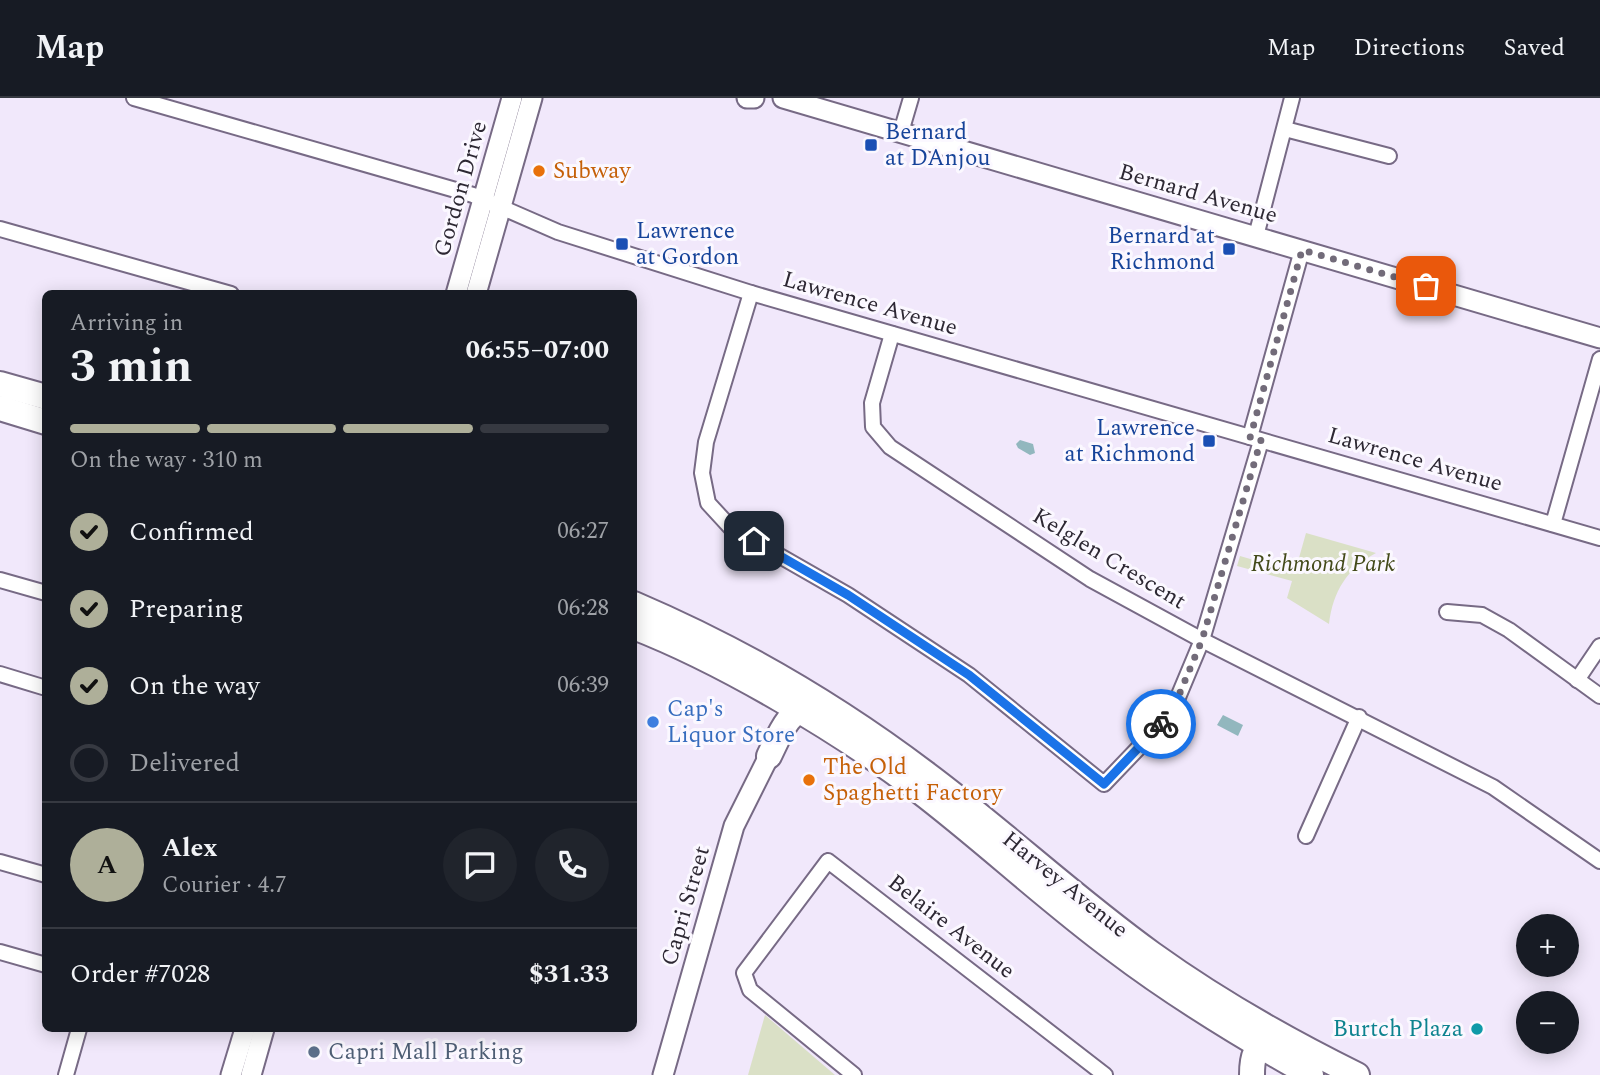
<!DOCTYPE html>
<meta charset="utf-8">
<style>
:root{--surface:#171b24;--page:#20242c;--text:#f1f3f6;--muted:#9ea1a6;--line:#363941;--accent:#aeaf99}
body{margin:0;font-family:Spectral,serif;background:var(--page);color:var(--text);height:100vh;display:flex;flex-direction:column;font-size:26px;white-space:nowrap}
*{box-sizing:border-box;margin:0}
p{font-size:23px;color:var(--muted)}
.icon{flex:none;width:38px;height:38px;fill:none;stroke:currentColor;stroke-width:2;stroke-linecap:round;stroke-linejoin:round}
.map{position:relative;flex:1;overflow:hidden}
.sheet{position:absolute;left:42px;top:192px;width:595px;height:742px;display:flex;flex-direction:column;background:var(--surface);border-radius:10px;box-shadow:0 4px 18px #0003}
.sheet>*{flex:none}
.fabs{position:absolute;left:1516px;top:816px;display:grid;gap:14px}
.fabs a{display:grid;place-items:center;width:63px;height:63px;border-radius:50%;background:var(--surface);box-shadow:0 4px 18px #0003;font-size:35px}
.pin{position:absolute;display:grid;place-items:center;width:60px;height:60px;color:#fff;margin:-30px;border-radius:14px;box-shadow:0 4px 10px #0006}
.courier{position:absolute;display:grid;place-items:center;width:70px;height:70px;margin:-35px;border:5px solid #1a73e8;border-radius:50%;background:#fff;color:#222;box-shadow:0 2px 9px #0007}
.overview em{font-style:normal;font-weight:700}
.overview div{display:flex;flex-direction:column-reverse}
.overview{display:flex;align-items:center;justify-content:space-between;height:119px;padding:0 28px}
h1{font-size:46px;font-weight:700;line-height:52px}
.bar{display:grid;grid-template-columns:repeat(4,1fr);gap:10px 7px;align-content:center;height:84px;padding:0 28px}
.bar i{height:9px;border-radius:5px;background:var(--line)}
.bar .current{background:var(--accent)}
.bar p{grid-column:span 4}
.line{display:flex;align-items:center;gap:18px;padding:0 28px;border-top:2px solid var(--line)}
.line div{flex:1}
.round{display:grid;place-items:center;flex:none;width:74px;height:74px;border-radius:37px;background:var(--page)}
ol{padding:0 28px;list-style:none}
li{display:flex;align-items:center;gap:21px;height:77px}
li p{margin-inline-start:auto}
li .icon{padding:7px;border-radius:50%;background:var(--accent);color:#111;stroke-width:4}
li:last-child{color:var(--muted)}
li i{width:38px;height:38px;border:4px solid var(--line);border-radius:50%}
header{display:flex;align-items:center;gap:42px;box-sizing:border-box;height:98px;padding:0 35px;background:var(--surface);border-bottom:2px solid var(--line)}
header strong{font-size:33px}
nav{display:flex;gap:38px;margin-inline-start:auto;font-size:24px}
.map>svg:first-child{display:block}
.green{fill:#dae0c6}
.water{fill:#92b7be}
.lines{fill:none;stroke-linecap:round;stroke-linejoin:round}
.street-casing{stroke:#776a85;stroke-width:18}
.secondary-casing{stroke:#776a85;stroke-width:23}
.highway-casing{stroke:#776a85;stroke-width:28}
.street{stroke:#fff;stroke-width:14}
.secondary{stroke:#fff;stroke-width:19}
.highway{stroke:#fff;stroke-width:24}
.done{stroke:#726b79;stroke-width:7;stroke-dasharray:0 12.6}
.route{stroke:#1a73e8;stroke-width:9}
.transit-dot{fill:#1a4fb4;stroke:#fbf8ff;stroke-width:2.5}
.food-dot{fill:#e8710a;stroke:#fbf8ff;stroke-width:2.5}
.shop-dot{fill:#3f7fe0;stroke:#fbf8ff;stroke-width:2.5}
.culture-dot{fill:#0f9aa8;stroke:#fbf8ff;stroke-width:2.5}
.service-dot{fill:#5c6f8a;stroke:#fbf8ff;stroke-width:2.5}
.labels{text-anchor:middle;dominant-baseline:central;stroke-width:6;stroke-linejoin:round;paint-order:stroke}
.transit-label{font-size:23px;fill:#164399;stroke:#fbf8ff;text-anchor:start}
.food-label{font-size:23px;fill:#c56008;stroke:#fbf8ff;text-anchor:start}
.street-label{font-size:23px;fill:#2d2833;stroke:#fbf8ff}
.park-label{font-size:23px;font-style:italic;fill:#434a1a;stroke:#fbf8ff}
.shop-label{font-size:23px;fill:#366cbe;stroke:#fbf8ff;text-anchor:start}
.culture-label{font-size:23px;fill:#0d838f;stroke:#fbf8ff;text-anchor:end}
.service-label{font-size:23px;fill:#4e5e75;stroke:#fbf8ff;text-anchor:start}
</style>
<header>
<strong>Map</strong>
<nav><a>Map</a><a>Directions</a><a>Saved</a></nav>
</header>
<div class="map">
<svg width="1600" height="977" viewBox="0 0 1600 977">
<rect width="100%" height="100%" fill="#f1e8fb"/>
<g class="green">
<path d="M1306,435L1376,455C1347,471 1333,493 1329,526L1287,500L1292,483L1237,468L1240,458L1295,474Z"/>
<polygon points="765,917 835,977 748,977"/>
</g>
<g class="water">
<polygon points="1020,342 1033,346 1035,355 1030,357 1018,350 1016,346"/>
<polygon points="1223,617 1243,627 1238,638 1217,627"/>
</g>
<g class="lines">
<defs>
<g id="street">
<polyline points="134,0 473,97 558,134 751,195 1600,440"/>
<polyline points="1285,31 1389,58"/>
<polyline points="901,34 911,0"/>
<polyline points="0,131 231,196"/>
<polyline points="1256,138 1292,0"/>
<polyline points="751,195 706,344 702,375 708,405 731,430 848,497 969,577 1104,686 1171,616 1202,542 1261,343"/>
<polyline points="892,236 872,305 873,329 890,349 1090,481 1202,542 1493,689 1600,763"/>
<polyline points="1250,339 1302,152"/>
<polyline points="1553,426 1600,261"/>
<polyline points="0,482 46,495"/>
<polyline points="1447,514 1482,517 1509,532 1600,598"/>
<polyline points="0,576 46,590"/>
<polyline points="1577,582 1600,548"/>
<polyline points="1306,738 1359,619"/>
<polyline points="0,764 46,777"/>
<polyline points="0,854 46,867"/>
<polyline points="66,977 79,931"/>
<polyline points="854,977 750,892 744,875 828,763 1105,977"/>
</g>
<g id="secondary">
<polyline points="747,0 754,0"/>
<polyline points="783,0 1600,240"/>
<polyline points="456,196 512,0"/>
<polyline points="476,196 532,0"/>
<polyline points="231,977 245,931"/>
<polyline points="251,977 264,931"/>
<polyline points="663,977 734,728 769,658"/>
</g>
<g id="highway">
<polyline points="0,286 46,299"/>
<polyline points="0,310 46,324"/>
<path d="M634,506C737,550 835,607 925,675C1003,733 1074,800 1152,856C1216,902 1286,942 1357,977"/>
<path d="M634,529C724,564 840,633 918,692C985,743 1047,802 1115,852C1177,899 1243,939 1311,977"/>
<path d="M769,658C779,638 788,611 812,607"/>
<path d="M1252,977C1252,959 1254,949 1272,942"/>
</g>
</defs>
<use href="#street" class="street-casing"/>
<use href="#secondary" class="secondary-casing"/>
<use href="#highway" class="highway-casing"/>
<use href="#street" class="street"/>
<use href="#secondary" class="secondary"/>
<use href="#highway" class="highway"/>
</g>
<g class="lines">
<polyline class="done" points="1161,626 1171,616 1202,542 1261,342 1250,340 1302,152 1426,188"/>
<polyline class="route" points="754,443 848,497 969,577 1104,686 1161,626"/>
</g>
<g class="transit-dot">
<rect x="864" y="40" width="14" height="14" rx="3.5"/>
<rect x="615" y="139" width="14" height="14" rx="3.5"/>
<rect x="1222" y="144" width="14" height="14" rx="3.5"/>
<rect x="1202" y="336" width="14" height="14" rx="3.5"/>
</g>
<g class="food-dot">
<circle cx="539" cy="73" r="7"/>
<circle cx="809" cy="682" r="7"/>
</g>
<circle class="shop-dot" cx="653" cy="624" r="7"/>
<circle class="culture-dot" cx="1477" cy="931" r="7"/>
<circle class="service-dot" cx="314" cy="954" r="7"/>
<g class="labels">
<g class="transit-label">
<text x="885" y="34">Bernard<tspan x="885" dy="26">at DAnjou</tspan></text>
<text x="636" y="133">Lawrence<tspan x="636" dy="26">at Gordon</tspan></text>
<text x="1215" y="138" text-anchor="end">Bernard at<tspan x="1215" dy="26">Richmond</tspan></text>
<text x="1195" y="330" text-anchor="end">Lawrence<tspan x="1195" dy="26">at Richmond</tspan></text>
</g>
<g class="food-label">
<text x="553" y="73">Subway</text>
<text x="823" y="669">The Old<tspan x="823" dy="26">Spaghetti Factory</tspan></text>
</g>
<g class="street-label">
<text transform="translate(461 91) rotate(-74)">Gordon Drive</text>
<text transform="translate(1198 96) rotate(16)">Bernard Avenue</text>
<text transform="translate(870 206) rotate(16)">Lawrence Avenue</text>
<text transform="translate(1415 362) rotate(16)">Lawrence Avenue</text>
<text transform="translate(1109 461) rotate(31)">Kelglen Crescent</text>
<text transform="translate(1065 787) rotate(39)">Harvey Avenue</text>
<text transform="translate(686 808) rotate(-74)">Capri Street</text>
<text transform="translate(951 829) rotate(38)">Belaire Avenue</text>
</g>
<g class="park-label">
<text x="1323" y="466">Richmond Park</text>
</g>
<g class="shop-label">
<text x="667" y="611">Cap's<tspan x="667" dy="26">Liquor Store</tspan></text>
</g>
<g class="culture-label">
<text x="1463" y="931">Burtch Plaza</text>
</g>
<g class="service-label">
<text x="328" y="954">Capri Mall Parking</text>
</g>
</g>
</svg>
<div class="fabs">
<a>+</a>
<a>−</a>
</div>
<div class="pin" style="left:1426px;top:188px;background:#ea580c"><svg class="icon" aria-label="bag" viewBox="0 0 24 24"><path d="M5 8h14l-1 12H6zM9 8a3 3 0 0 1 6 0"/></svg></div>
<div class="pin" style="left:754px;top:443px;background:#1f2937"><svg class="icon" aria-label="home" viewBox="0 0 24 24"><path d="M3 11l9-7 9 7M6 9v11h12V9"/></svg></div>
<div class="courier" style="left:1161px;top:626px"><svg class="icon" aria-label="bike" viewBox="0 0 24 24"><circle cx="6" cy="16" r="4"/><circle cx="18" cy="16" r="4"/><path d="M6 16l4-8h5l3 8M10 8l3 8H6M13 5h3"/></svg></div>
<section class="sheet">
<div class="overview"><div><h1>3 min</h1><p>Arriving in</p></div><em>06:55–07:00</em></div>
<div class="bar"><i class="current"></i><i class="current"></i><i class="current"></i><i></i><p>On the way · 310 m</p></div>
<ol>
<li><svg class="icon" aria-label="check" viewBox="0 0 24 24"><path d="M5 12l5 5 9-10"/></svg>Confirmed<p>06:27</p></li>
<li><svg class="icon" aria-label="check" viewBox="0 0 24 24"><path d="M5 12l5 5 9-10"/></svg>Preparing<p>06:28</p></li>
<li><svg class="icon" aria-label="check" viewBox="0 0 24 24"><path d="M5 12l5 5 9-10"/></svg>On the way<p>06:39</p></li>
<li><i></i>Delivered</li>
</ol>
<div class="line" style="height:126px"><b class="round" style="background:var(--accent);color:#111">A</b><div><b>Alex</b><p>Courier · 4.7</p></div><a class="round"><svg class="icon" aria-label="chat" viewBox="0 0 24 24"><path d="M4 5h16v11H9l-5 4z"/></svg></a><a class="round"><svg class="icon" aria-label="phone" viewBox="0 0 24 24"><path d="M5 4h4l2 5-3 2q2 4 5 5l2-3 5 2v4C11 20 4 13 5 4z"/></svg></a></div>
<div class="line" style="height:91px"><div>Order #7028</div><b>$31.33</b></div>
</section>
</div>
